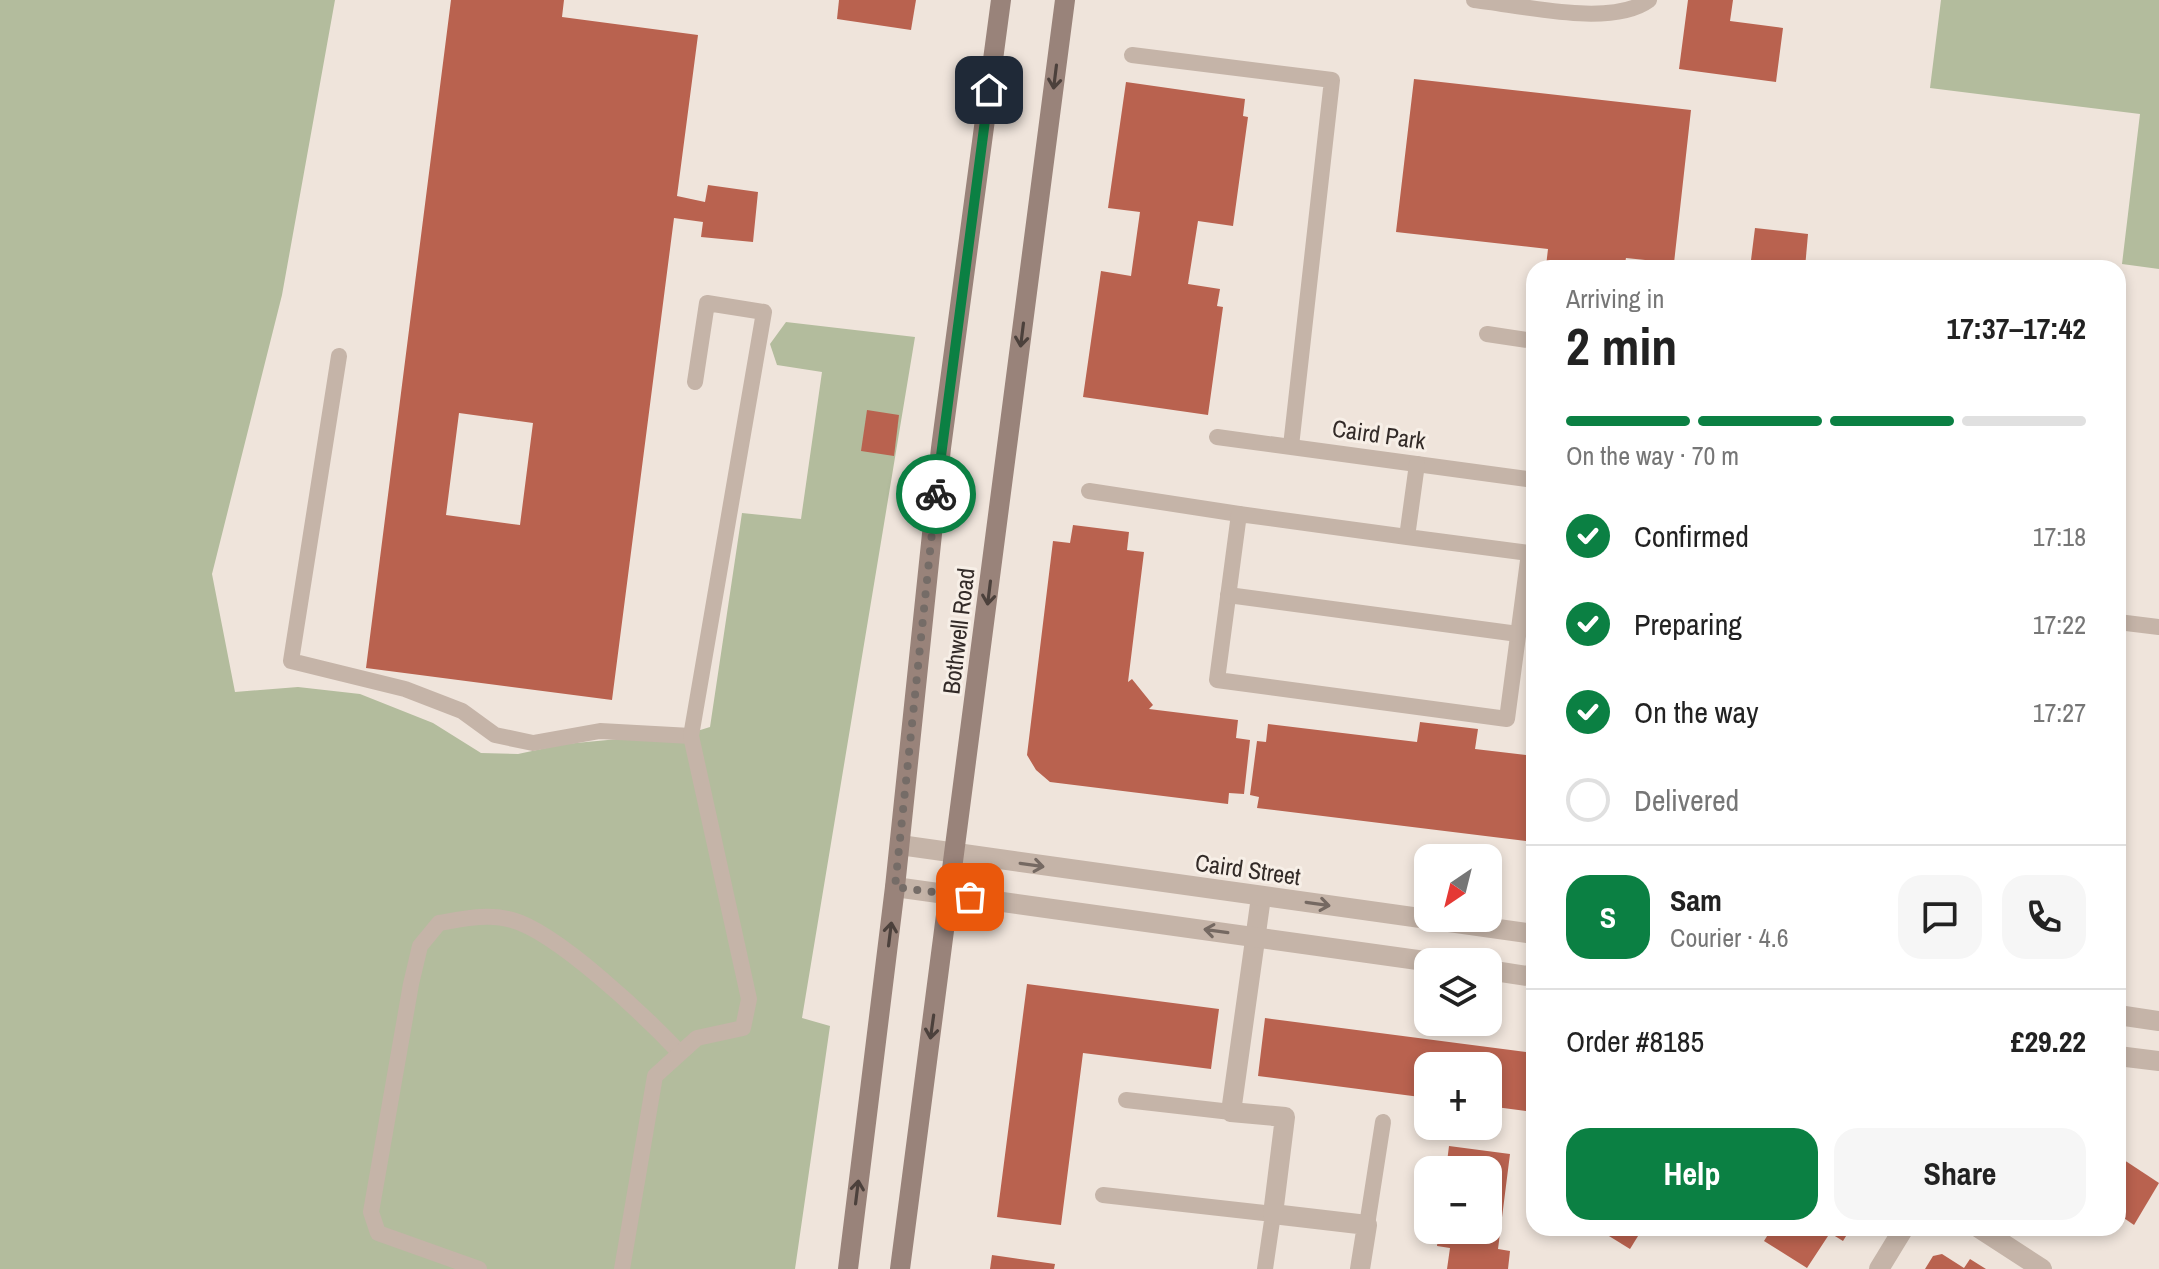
<!DOCTYPE html>
<meta charset="utf-8">
<style>
:root{--surface:#fff;--page:#f6f6f6;--text:#222;--muted:#767676;--line:#e0e0e0;--accent:#0b8043}
body{margin:0;font-family:"Archivo Narrow",sans-serif;background:var(--page);color:var(--text);height:100vh;display:flex;flex-direction:column;font-size:30px;white-space:nowrap}
*{box-sizing:border-box;margin:0}
p{font-size:26px;color:var(--muted)}
.icon{flex:none;width:44px;height:44px;fill:none;stroke:currentColor;stroke-width:2;stroke-linecap:round;stroke-linejoin:round}
.map{position:relative;flex:1;overflow:hidden}
.panel{position:absolute;left:1526px;top:260px;width:600px;height:976px;display:flex;flex-direction:column;background:var(--surface);border-radius:24px;box-shadow:0 4px 12px #0003}
.panel>*{flex:none}
.needle{width:52px;rotate:215deg}
.buttons{position:absolute;left:1414px;top:844px;display:grid;gap:16px}
.buttons a{display:grid;place-items:center;width:88px;height:88px;border-radius:16px;background:var(--surface);box-shadow:0 4px 12px #0003;font-size:40px}
.pin{position:absolute;display:grid;place-items:center;width:68px;height:68px;color:#fff;margin:-34px;border-radius:16px;box-shadow:0 4px 12px #0006}
.courier{position:absolute;display:grid;place-items:center;width:80px;height:80px;margin:-40px;border:6px solid #0b8043;border-radius:50%;background:#fff;color:#222;box-shadow:0 2px 10px #0007}
.overview em{font-style:normal;font-weight:700}
.overview div{display:flex;flex-direction:column-reverse}
.overview{display:flex;align-items:center;justify-content:space-between;height:136px;padding:0 40px}
h1{font-size:52px;font-weight:700;line-height:60px}
.bar{display:grid;grid-template-columns:repeat(4,1fr);gap:12px 8px;align-content:center;height:96px;padding:0 40px}
.bar i{height:10px;border-radius:6px;background:var(--line)}
.bar .on{background:var(--accent)}
.bar p{grid-column:span 4}
.line{display:flex;align-items:center;gap:20px;padding:0 40px;border-top:2px solid var(--line)}
.line div{flex:1}
.round{display:grid;place-items:center;flex:none;width:84px;height:84px;border-radius:24px;background:var(--page)}
ol{padding:0 40px;list-style:none}
li{display:flex;align-items:center;gap:24px;height:88px}
li p{margin-inline-start:auto}
li .icon{padding:8px;border-radius:50%;background:var(--accent);color:#fff;stroke-width:4}
li:last-child{color:var(--muted)}
li i{width:44px;height:44px;border:4px solid var(--line);border-radius:50%}
.primary-button{display:flex;gap:16px;margin-top:auto;padding:16px 40px}
.primary-button a{flex:1;height:92px;border-radius:24px;background:var(--accent);color:#fff;font-size:32px;font-weight:700;line-height:92px;text-align:center}
.primary-button a+a{background:var(--page);color:var(--text)}
.map>svg:first-child{display:block}
.green{fill:#b3bc9d}
.building{fill:#b9624f;fill-rule:evenodd}
.lines{fill:none;stroke-linecap:round;stroke-linejoin:round}
.service{stroke:#c5b4a8;stroke-width:16}
.minor{stroke:#c5b4a8;stroke-width:20}
.tertiary{stroke:#c5b4a8;stroke-width:20}
.secondary{stroke:#99837a;stroke-width:20}
.oneway{stroke:#4c413c}
.oneway2{stroke:#756962}
.done{stroke:#756c67;stroke-width:8;stroke-dasharray:0 14.4}
.route{stroke:#0b8043;stroke-width:10}
.labels{text-anchor:middle;dominant-baseline:central;stroke-width:6;stroke-linejoin:round;paint-order:stroke}
.street-label{font-size:24px;fill:#332b28;stroke:#f7efe7}
</style>
<div class="map">
<svg width="2159" height="1269" viewBox="0 0 2159 1269">
<rect width="100%" height="100%" fill="#efe4db"/>
<g class="green">
<polygon points="0,0 335,0 282,295 212,574 235,692 298,687 360,694 433,723 481,753 518,754 565,744 629,738 668,740 710,727 742,513 801,519 822,372 777,365 770,344 786,322 915,337 802,1018 830,1026 795,1269 0,1269"/>
<polygon points="1941,0 2159,0 2159,269 2122,264 2140,114 1930,88"/>
</g>
<g class="building">
<path d="M451,0H564L562,17L698,35L677,196L705,202L708,185L758,192L753,242L701,237L703,222L674,218L612,700L366,668ZM459,413L533,423L520,525L446,515Z"/>
<polygon points="839,0 916,0 911,30 837,19"/>
<polygon points="1688,0 1733,0 1730,21 1783,28 1776,82 1679,69"/>
<polygon points="1414,79 1691,110 1674,263 1626,258 1624,268 1559,268 1546,266 1548,249 1396,232"/>
<polygon points="1126,82 1245,99 1243,116 1248,117 1233,226 1198,221 1188,284 1220,289 1217,306 1223,307 1208,415 1083,397 1101,271 1131,276 1140,212 1108,208"/>
<polygon points="1755,228 1808,234 1805,268 1750,268"/>
<polygon points="867,410 899,415 894,456 861,451"/>
<polygon points="1073,525 1129,532 1127,550 1144,552 1128,682 1132,679 1153,705 1149,709 1238,720 1236,738 1250,740 1244,794 1229,793 1228,804 1050,782 1036,770 1027,755 1053,541 1070,543"/>
<polygon points="1420,722 1478,729 1475,749 1534,756 1534,842 1257,808 1259,797 1250,795 1257,741 1266,742 1268,724 1417,742"/>
<polygon points="1027,984 1219,1009 1211,1069 1083,1053 1061,1225 997,1217"/>
<polygon points="1265,1018 1534,1053 1534,1112 1488,1106 1488,1066 1428,1066 1428,1098 1258,1076"/>
<polygon points="1449,1146 1510,1154 1498,1249 1510,1251 1508,1269 1447,1269 1450,1248 1437,1246 1439,1230 1488,1230 1488,1170 1446,1170"/>
<polygon points="2118,1156 2159,1183 2134,1225 2118,1214"/>
<polygon points="1596,1228 1643,1228 1630,1249"/>
<polygon points="1772,1228 1851,1228 1843,1241 1830,1233 1807,1268 1764,1241"/>
<polygon points="1942,1254 1964,1268 1970,1259 1986,1269 1925,1269 1933,1256"/>
<polygon points="992,1255 1055,1264 1054,1269 990,1269"/>
</g>
<g class="lines">
<g class="service">
<path d="M1474,0C1521,5 1611,28 1649,0"/>
<polyline points="1132,55 1332,80 1291,446"/>
<polyline points="1487,334 1534,341"/>
<polyline points="339,356 291,661 405,689 462,711 495,735 533,743 600,731 691,736"/>
<polyline points="1217,437 1534,480"/>
<polyline points="1089,491 1239,514"/>
<polyline points="1407,537 1239,514 1217,680 1507,719 1529,553 1407,537 1417,464"/>
<polyline points="1228,595 1518,634"/>
<polyline points="2118,622 2159,627"/>
<polyline points="1126,1100 1231,1112"/>
<polyline points="1103,1195 1273,1214 1265,1269"/>
<polyline points="1367,1225 1383,1122"/>
<path d="M479,1269L378,1233L371,1212L411,984L420,946L439,923C463,919 487,913 512,920C557,932 646,1017 680,1053"/>
<polyline points="622,1269 655,1076 697,1038 743,1028 749,999 691,736 764,312 707,303 695,382"/>
</g>
<g class="minor">
<polyline points="1261,897 1231,1112 1285,1117 1273,1214 1367,1225 1360,1269"/>
<polyline points="1979,1228 2042,1269"/>
<polyline points="1879,1269 1904,1228"/>
</g>
<g class="tertiary">
<polyline points="900,845 1534,934"/>
<polyline points="895,887 1432,962"/>
<polyline points="1488,970 1534,977"/>
<polyline points="2118,1015 2159,1021"/>
<polyline points="2118,1056 2159,1061"/>
</g>
<g class="secondary">
<polyline points="848,1269 895,887 941,448 1001,0"/>
<polyline points="900,1269 1065,0"/>
</g>
</g>
<defs><path id="oneway-shaft" d="M-6 0H5M1.5-3L5.5 0L1.5 3" fill="none" stroke-width="1.6" stroke-linecap="round" stroke-linejoin="round" transform="scale(2)"/></defs>
<g class="oneway">
<use href="#oneway-shaft" transform="translate(1055 77) rotate(97)"/>
<use href="#oneway-shaft" transform="translate(1022 335) rotate(97)"/>
<use href="#oneway-shaft" transform="translate(989 593) rotate(97)"/>
<use href="#oneway-shaft" transform="translate(890 934) rotate(-83)"/>
<use href="#oneway-shaft" transform="translate(932 1027) rotate(98)"/>
<use href="#oneway-shaft" transform="translate(857 1192) rotate(-83)"/>
</g>
<g class="oneway2">
<use href="#oneway-shaft" transform="translate(1032 865) rotate(8)"/>
<use href="#oneway-shaft" transform="translate(1318 904) rotate(8)"/>
<use href="#oneway-shaft" transform="translate(1216 931) rotate(-172)"/>
</g>
<g class="lines">
<polyline class="done" points="936,494 895,887 970,897"/>
<polyline class="route" points="936,494 989,90"/>
</g>
<g class="labels">
<g class="street-label">
<text transform="translate(1379 434) rotate(8)">Caird Park</text>
<text transform="translate(958 631) rotate(-83)">Bothwell Road</text>
<text transform="translate(1248 869) rotate(8)">Caird Street</text>
</g>
</g>
</svg>
<div class="buttons">
<a><svg class="needle" viewBox="-14 -14 28 28"><path d="M0-13l5 13h-10z" fill="#e53935"/><path d="M0 13l5-13h-10z" fill="#767676"/></svg></a>
<a><svg class="icon" aria-label="layers" viewBox="0 0 24 24"><path d="M12 4l9 5-9 5-9-5zM3 14l9 5 9-5"/></svg></a>
<a>+</a>
<a>−</a>
</div>
<div class="pin" style="left:970px;top:897px;background:#ea580c"><svg class="icon" aria-label="bag" viewBox="0 0 24 24"><path d="M5 8h14l-1 12H6zM9 8a3 3 0 0 1 6 0"/></svg></div>
<div class="pin" style="left:989px;top:90px;background:#1f2937"><svg class="icon" aria-label="home" viewBox="0 0 24 24"><path d="M3 11l9-7 9 7M6 9v11h12V9"/></svg></div>
<div class="courier" style="left:936px;top:494px"><svg class="icon" aria-label="bike" viewBox="0 0 24 24"><circle cx="6" cy="16" r="4"/><circle cx="18" cy="16" r="4"/><path d="M6 16l4-8h5l3 8M10 8l3 8H6M13 5h3"/></svg></div>
<section class="panel">
<div class="overview"><div><h1>2 min</h1><p>Arriving in</p></div><em>17:37–17:42</em></div>
<div class="bar"><i class="on"></i><i class="on"></i><i class="on"></i><i></i><p>On the way · 70 m</p></div>
<ol>
<li><svg class="icon" aria-label="check" viewBox="0 0 24 24"><path d="M5 12l5 5 9-10"/></svg>Confirmed<p>17:18</p></li>
<li><svg class="icon" aria-label="check" viewBox="0 0 24 24"><path d="M5 12l5 5 9-10"/></svg>Preparing<p>17:22</p></li>
<li><svg class="icon" aria-label="check" viewBox="0 0 24 24"><path d="M5 12l5 5 9-10"/></svg>On the way<p>17:27</p></li>
<li><i></i>Delivered</li>
</ol>
<div class="line" style="height:144px"><b class="round" style="background:var(--accent);color:#fff">S</b><div><b>Sam</b><p>Courier · 4.6</p></div><a class="round"><svg class="icon" aria-label="chat" viewBox="0 0 24 24"><path d="M4 5h16v11H9l-5 4z"/></svg></a><a class="round"><svg class="icon" aria-label="phone" viewBox="0 0 24 24"><path d="M5 4h4l2 5-3 2q2 4 5 5l2-3 5 2v4C11 20 4 13 5 4z"/></svg></a></div>
<div class="line" style="height:104px"><div>Order #8185</div><b>£29.22</b></div>
<div class="primary-button"><a>Help</a><a>Share</a></div>
</section>
</div>
